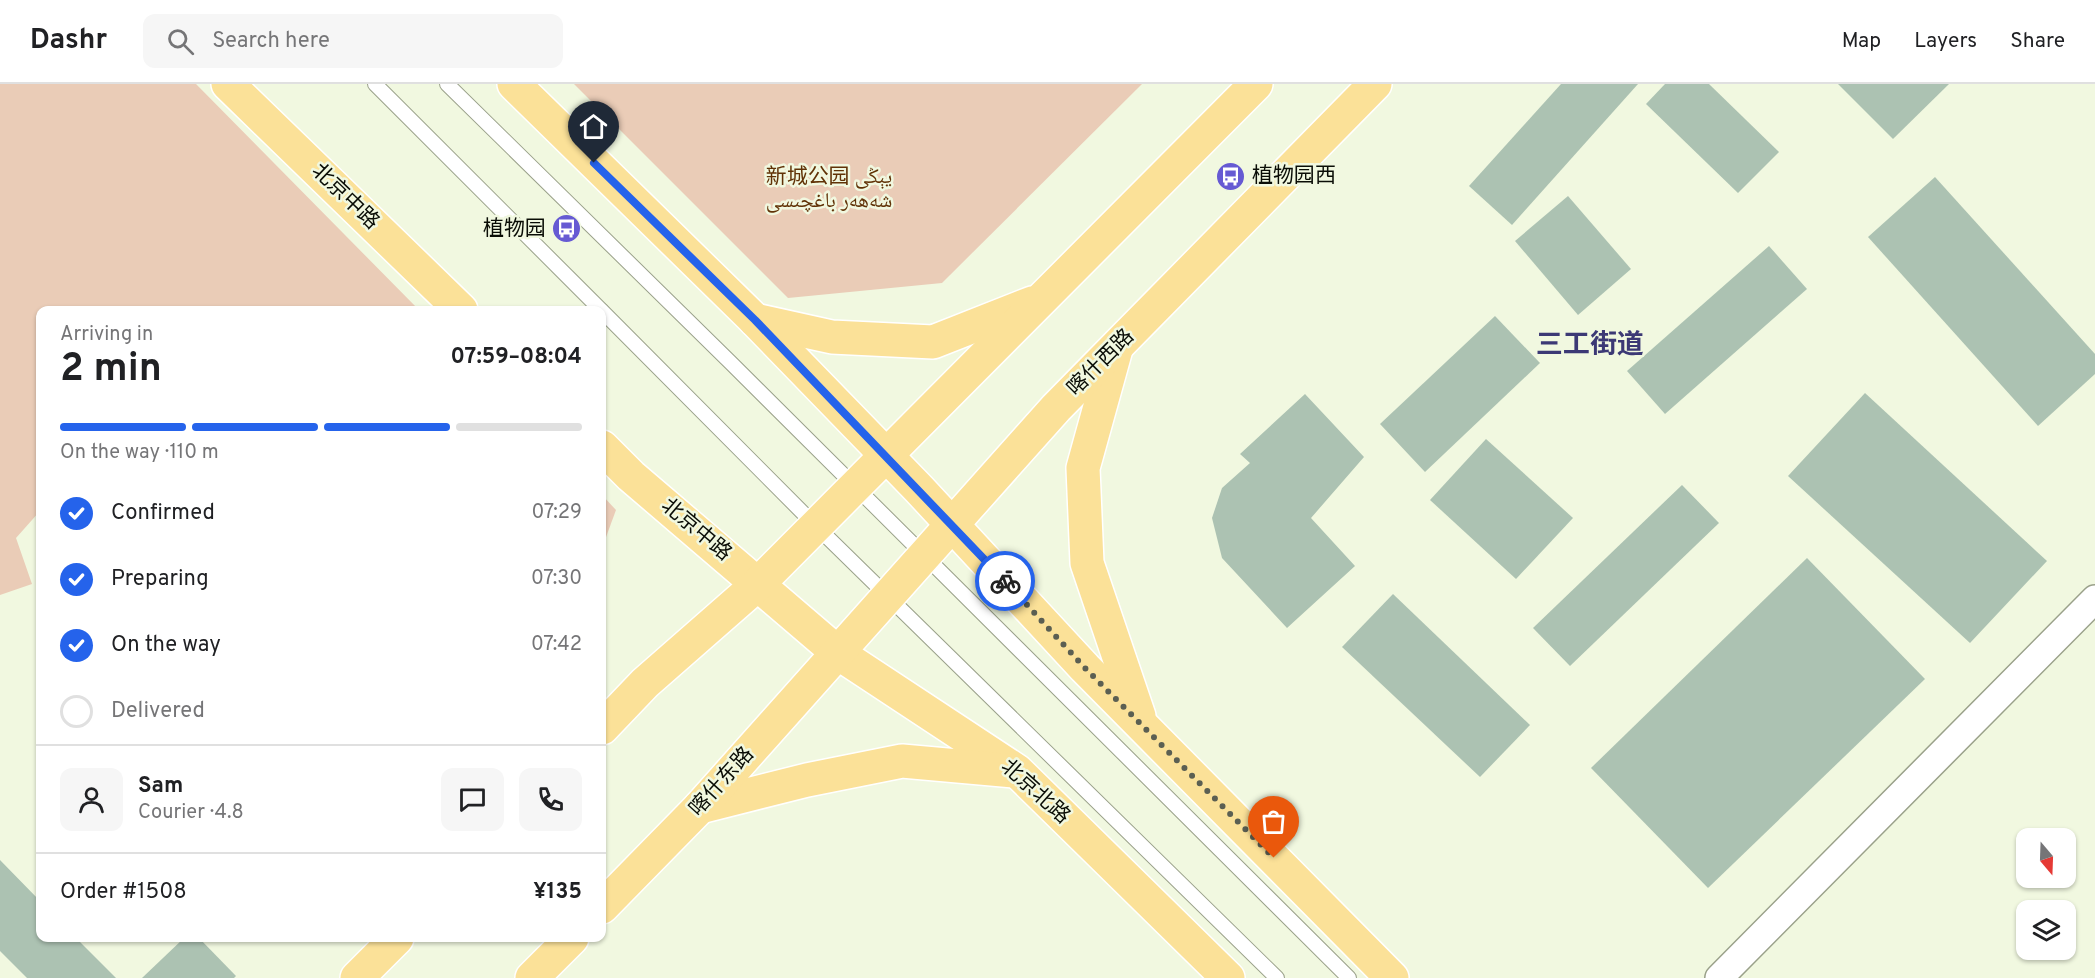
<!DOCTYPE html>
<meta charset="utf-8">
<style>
:root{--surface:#fff;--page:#f6f6f6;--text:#202124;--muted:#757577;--line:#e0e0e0;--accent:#2563eb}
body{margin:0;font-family:Overpass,"Noto Naskh Arabic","Noto Sans SC",sans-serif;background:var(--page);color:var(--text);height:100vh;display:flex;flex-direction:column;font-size:22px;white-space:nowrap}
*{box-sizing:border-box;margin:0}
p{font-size:20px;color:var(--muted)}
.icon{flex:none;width:33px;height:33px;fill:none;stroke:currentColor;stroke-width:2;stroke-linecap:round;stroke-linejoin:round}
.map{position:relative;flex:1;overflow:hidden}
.side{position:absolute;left:36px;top:222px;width:570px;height:636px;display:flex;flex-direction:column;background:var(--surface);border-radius:12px;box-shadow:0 2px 4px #0004}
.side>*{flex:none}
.needle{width:39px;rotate:161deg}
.buttons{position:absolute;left:2016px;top:744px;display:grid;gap:12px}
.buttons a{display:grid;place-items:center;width:60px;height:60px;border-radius:12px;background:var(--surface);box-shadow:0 2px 4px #0004;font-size:30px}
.pin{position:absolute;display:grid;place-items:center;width:51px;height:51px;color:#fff;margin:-62px -26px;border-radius:50% 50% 50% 0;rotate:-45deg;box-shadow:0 0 6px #0007}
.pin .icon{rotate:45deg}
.courier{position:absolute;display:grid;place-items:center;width:60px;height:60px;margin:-30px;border:4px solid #2563eb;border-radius:50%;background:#fff;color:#222;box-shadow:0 2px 8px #0007}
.head em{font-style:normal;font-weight:700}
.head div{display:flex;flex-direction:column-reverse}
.head{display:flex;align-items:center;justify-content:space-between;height:102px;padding:0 24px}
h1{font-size:39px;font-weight:700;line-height:45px}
.bar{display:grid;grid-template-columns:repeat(4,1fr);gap:9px 6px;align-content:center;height:72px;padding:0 24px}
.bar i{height:8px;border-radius:4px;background:var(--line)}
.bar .on{background:var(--accent)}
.bar p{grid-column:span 4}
.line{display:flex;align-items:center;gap:15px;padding:0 24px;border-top:2px solid var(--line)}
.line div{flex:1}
.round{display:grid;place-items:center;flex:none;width:63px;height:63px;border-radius:12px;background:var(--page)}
ol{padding:0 24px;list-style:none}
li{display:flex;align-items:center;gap:18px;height:66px}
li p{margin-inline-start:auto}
li .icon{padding:6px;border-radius:50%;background:var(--accent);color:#fff;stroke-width:4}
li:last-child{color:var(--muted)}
li i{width:33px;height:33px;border:3px solid var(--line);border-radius:50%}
header{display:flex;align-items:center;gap:36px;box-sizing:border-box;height:84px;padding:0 30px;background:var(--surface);border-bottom:2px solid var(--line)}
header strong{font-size:28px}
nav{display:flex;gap:33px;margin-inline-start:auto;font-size:21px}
.search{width:420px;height:54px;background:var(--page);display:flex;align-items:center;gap:15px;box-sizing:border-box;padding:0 21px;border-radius:12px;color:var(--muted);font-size:22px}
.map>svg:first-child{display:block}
.green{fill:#eaccb7}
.building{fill:#acc2b2}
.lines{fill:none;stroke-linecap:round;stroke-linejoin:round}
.lane-casing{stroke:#9aa18a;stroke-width:16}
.street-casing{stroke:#9aa18a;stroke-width:30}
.primary-casing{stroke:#fff;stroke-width:36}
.lane{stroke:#fff;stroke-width:14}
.street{stroke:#fff;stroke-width:27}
.primary{stroke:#fbe198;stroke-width:33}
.done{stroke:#5b5f52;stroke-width:6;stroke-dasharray:0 10.8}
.route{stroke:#2563eb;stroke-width:8}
.labels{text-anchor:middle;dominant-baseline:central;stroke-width:5;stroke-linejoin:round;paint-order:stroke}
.poi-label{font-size:21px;fill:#0a0d06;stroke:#f1f8e0;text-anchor:start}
.park-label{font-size:21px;fill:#603206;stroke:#f1f8e0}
.street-label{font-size:21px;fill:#0a0d06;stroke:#f1f8e0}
.district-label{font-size:27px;font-weight:bold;fill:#3c3975;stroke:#f1f8e0}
</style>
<header>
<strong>Dashr</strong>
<div class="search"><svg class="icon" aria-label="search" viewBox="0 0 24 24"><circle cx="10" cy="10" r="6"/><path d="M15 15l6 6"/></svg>Search here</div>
<nav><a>Map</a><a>Layers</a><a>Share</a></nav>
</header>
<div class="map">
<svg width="2095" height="894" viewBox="0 0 2095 894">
<rect width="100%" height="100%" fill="#f1f8e0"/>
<g class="green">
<polygon points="0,0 196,0 419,226 40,226 40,427 16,454 32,500 0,511"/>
<polygon points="574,0 1142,0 942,199 788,214"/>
<polygon points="602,411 616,426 602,464"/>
</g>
<g class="building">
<polygon points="1561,0 1638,0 1512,141 1469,102"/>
<polygon points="1665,0 1709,0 1779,68 1738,109 1646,20"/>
<polygon points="1838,0 1949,0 1893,55"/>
<polygon points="1935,93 2095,270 2095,290 2038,342 1868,153"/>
<polygon points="1568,112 1631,185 1578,231 1515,157"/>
<polygon points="1769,162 1807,205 1665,330 1627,287"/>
<polygon points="1495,232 1540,279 1425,388 1380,340"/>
<polygon points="1865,309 2047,477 1970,559 1788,392"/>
<polygon points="1305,310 1364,373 1311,434 1355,482 1287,544 1222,474 1212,434 1222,404 1250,379 1240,370"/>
<polygon points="1486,355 1573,434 1516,495 1430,416"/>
<polygon points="1682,401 1719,439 1570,582 1533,544"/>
<polygon points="1807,474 1925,595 1708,804 1591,684"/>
<polygon points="1393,510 1530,641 1480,693 1342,563"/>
<polygon points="0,776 40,817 40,854 76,854 116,894 27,894 0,867"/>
<polygon points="184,854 199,854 236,892 234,894 142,894"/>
</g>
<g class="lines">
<defs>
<g id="lane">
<polyline points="375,0 601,226"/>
<polyline points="447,0 731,279 1349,894"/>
<polyline points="602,227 816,442 1277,894"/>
</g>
<polyline id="street" points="1719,894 2095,515"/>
<g id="primary">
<polyline points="228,0 461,226"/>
<polyline points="514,0 755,236 919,405 1085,584 1392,894"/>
<polyline points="755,236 832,253 933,258 1032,219"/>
<polyline points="1116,265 1083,384 1087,479 1139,632"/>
<polyline points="602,363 631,392 838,569 1017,687 1228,894"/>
<polyline points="602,644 645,599 758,500 1256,0"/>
<polyline points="700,723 807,696 902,677 1014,687"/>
<polyline points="602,823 700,723 1056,324 1375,0"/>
<polyline points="357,894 397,854"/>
<polyline points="532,894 572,854"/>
</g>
</defs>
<use href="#lane" class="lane-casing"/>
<use href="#street" class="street-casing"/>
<use href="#primary" class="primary-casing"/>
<use href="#lane" class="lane"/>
<use href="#street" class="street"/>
<use href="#primary" class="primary"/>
</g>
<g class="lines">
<polyline class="done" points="1005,497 1085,584 1274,774"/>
<polyline class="route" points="594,79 755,236 1005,497"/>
</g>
<defs>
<symbol id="bus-disc" viewBox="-11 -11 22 22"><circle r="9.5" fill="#665ad3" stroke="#f1f8e0"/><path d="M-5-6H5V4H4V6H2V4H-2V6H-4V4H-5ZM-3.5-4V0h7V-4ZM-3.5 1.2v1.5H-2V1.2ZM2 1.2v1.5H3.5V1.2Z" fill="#fff"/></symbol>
</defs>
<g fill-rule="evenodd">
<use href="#bus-disc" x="1214" y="76" width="33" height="33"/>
<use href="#bus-disc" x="550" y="128" width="33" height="33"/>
</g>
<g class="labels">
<g class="poi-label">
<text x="1252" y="92">植物园西</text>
<text x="546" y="145" text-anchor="end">植物园</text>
</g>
<g class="park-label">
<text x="829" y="93">新城公园 يېڭى<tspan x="829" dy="24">شەھەر باغچىسى</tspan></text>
</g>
<g class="street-label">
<text transform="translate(345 113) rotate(44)">北京中路</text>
<text transform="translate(1101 279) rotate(-45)">喀什西路</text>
<text transform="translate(696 446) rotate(40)">北京中路</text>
<text transform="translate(722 698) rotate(-48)">喀什东路</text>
<text transform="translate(1035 708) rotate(42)">北京北路</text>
</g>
<g class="district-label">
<text x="1590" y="262">三工街道</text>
</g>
</g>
</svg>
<div class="buttons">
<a><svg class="needle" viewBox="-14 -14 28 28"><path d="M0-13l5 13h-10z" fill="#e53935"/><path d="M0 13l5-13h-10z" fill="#757577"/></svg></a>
<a><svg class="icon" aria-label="layers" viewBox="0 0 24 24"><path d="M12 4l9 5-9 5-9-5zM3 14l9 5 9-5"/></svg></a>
</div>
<div class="pin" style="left:1274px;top:774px;background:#ea580c"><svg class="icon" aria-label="bag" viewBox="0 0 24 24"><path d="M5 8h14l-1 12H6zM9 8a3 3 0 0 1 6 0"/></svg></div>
<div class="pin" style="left:594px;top:79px;background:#1f2937"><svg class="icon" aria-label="home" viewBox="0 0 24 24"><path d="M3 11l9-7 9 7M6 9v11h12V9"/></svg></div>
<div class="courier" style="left:1005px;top:497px"><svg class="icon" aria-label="bike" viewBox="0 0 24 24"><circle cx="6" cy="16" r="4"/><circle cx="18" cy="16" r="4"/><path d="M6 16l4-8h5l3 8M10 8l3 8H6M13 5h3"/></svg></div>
<section class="side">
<div class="head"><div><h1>2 min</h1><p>Arriving in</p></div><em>07:59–08:04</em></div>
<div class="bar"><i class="on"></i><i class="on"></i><i class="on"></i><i></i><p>On the way · 110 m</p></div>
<ol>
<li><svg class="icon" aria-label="check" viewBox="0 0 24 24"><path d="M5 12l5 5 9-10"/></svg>Confirmed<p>07:29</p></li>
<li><svg class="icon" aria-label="check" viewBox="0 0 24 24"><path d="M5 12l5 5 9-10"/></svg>Preparing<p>07:30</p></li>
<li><svg class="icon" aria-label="check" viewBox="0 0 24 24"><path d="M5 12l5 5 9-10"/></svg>On the way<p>07:42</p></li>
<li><i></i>Delivered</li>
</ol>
<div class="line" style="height:108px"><a class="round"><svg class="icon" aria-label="person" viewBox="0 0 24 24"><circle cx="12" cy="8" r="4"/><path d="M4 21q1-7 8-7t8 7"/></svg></a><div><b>Sam</b><p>Courier · 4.8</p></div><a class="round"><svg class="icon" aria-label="chat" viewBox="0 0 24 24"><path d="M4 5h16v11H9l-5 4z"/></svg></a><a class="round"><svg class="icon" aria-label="phone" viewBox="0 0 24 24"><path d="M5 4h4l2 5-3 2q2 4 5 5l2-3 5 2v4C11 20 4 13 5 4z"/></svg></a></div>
<div class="line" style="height:78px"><div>Order #1508</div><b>¥135</b></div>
</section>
</div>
